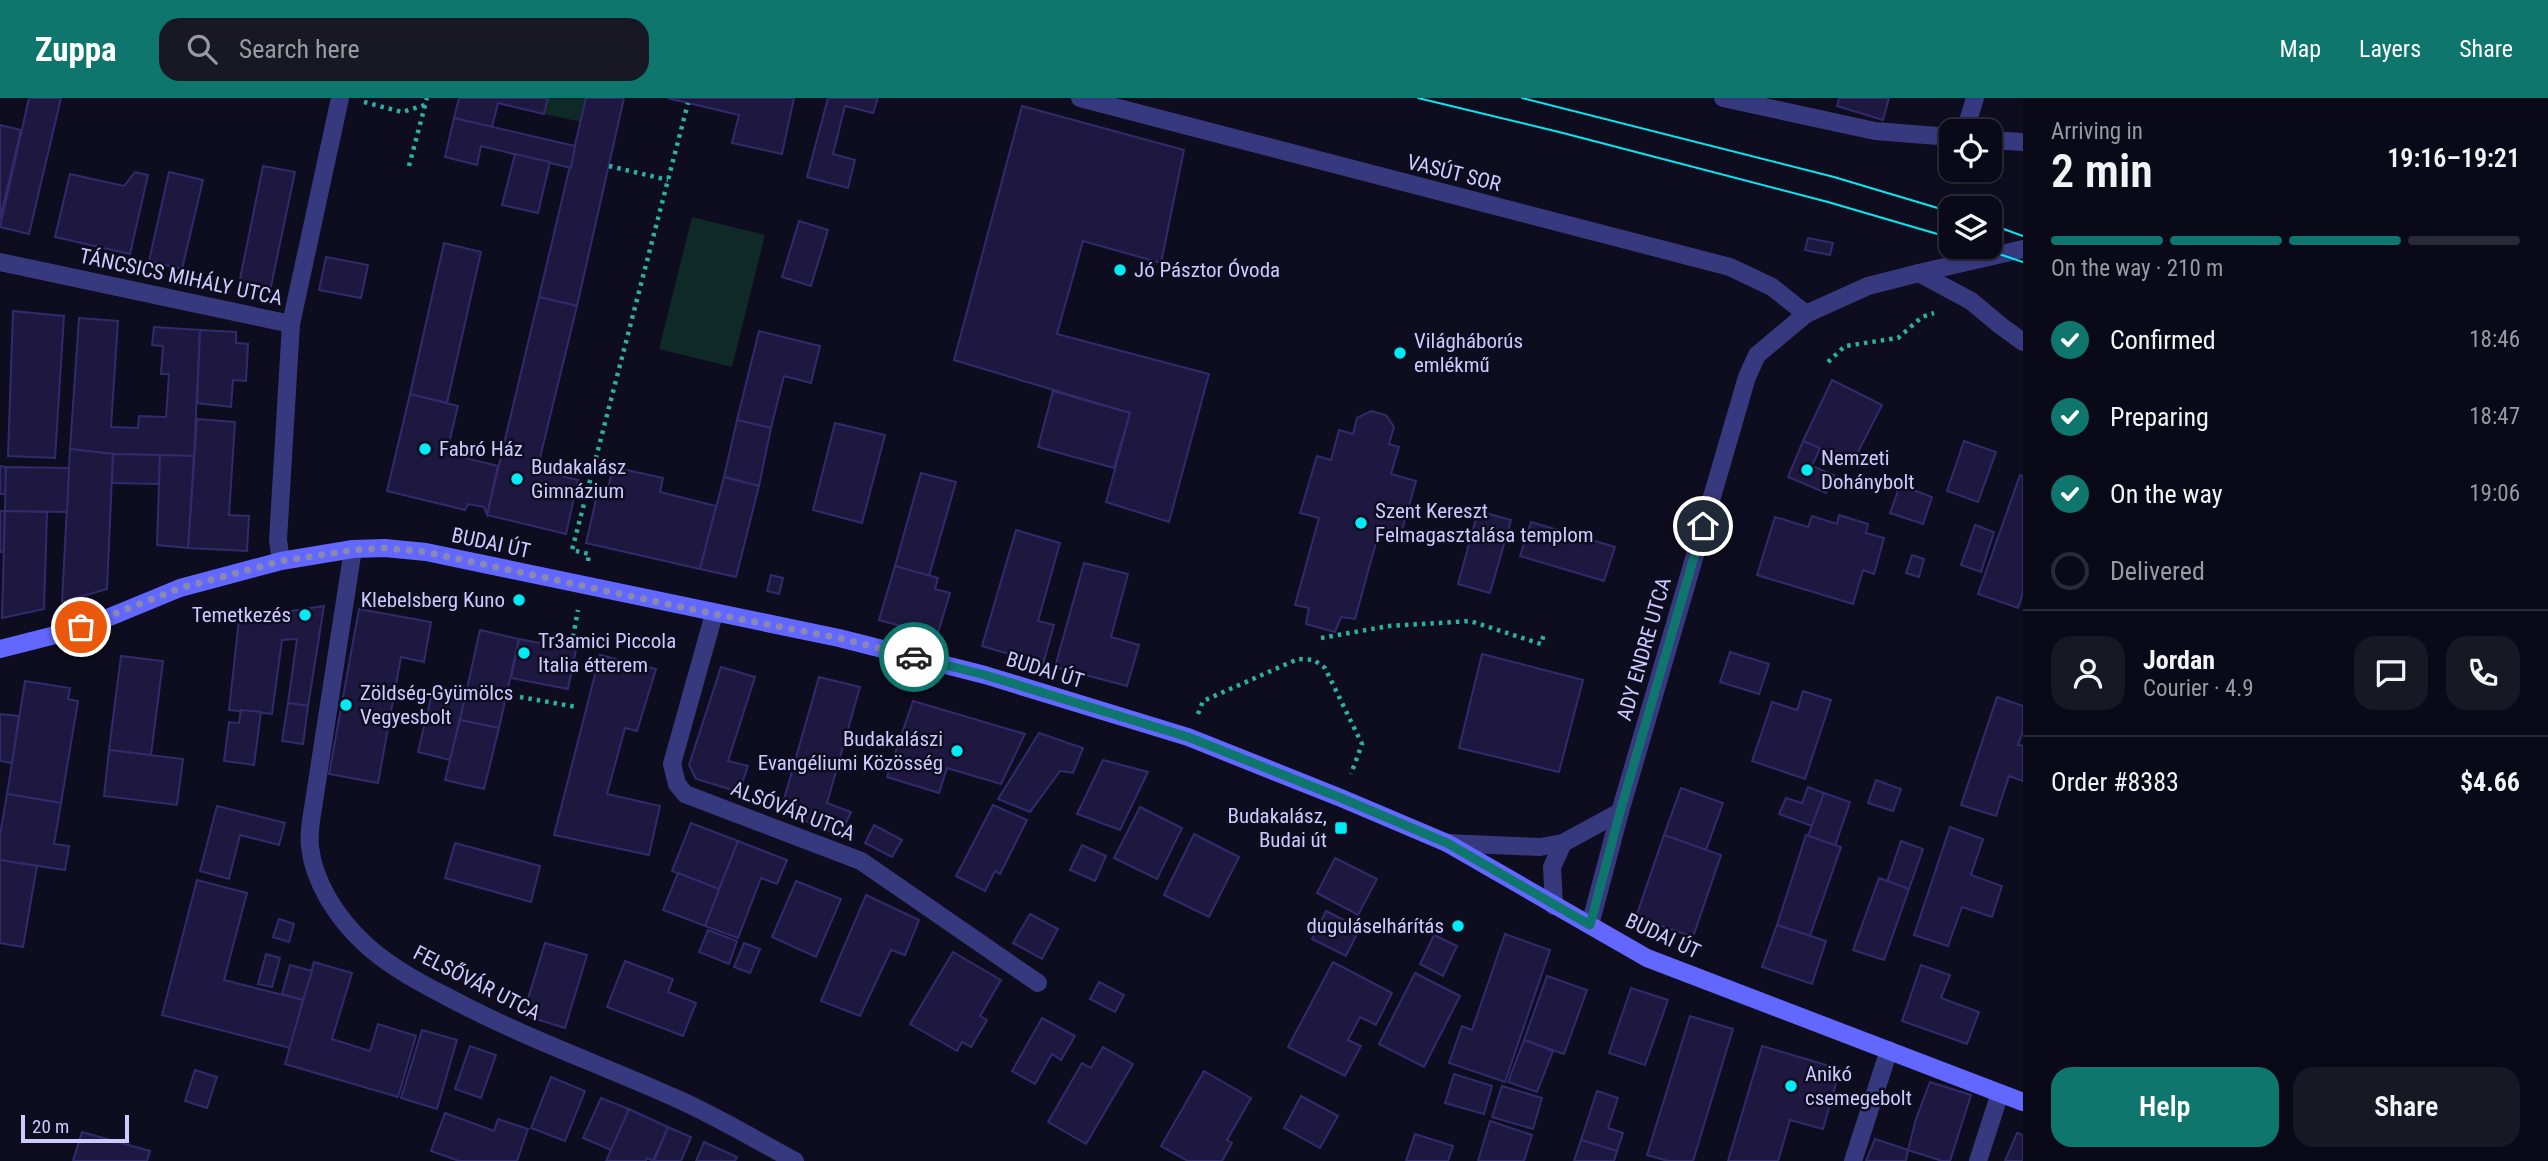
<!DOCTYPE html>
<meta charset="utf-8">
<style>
:root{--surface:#0a0917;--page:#181724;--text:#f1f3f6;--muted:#999aa1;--line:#2a2a36;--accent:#0f766e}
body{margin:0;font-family:"Roboto Condensed",sans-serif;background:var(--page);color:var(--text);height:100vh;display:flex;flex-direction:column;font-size:26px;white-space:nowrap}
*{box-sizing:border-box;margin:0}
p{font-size:23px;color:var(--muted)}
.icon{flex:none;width:38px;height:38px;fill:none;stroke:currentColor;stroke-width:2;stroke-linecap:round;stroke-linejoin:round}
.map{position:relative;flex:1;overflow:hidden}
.details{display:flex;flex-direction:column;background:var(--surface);width:525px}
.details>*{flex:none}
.tools{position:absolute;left:1939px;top:21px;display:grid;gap:14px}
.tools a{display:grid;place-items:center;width:63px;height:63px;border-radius:14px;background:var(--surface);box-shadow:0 2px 5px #0004,0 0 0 2px var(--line);font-size:35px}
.scale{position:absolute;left:21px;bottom:18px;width:108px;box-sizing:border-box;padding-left:7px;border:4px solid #cdcaff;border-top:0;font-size:19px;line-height:24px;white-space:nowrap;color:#cdcaff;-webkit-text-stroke:5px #0e0c1f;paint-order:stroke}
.pin{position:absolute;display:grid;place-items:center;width:60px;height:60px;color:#fff;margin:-30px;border:4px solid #fff;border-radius:50%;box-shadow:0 2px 7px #0007}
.courier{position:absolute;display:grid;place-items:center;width:70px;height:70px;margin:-35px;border:5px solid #0f766e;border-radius:50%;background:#fff;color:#222;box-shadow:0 2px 9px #0007}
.summary em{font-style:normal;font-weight:600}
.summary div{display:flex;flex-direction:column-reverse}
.summary{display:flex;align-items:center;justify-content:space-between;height:119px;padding:0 28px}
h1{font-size:46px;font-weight:600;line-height:52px}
.bar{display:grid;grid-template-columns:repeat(4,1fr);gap:10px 7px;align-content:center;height:84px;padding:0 28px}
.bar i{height:9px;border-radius:5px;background:var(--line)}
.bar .on{background:var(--accent)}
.bar p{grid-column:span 4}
.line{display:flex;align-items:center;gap:18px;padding:0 28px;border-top:2px solid var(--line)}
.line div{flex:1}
.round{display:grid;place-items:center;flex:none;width:74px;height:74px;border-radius:21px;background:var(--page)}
ol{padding:0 28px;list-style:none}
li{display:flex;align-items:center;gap:21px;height:77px}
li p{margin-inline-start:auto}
li .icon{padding:7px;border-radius:50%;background:var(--accent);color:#fff;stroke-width:4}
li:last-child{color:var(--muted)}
li i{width:38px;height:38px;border:4px solid var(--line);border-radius:50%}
.cta{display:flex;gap:14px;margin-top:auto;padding:14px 28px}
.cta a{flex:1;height:80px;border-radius:21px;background:var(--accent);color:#fff;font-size:28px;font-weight:600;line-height:80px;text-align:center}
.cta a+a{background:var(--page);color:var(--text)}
header{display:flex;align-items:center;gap:42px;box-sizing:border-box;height:98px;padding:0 35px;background:var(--accent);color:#fff}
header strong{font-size:33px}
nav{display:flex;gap:38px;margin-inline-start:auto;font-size:24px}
.search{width:490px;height:63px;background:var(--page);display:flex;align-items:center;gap:18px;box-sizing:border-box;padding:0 24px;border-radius:21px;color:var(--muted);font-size:26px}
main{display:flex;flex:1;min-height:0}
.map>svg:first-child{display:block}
.green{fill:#0f2927}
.building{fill:#1e1840;stroke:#332a6c;stroke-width:2}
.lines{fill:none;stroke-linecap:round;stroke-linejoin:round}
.path{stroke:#2db0a1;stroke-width:4.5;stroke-dasharray:3.5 5;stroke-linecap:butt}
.service{stroke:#37397e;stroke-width:18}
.minor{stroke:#37397e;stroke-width:18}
.tertiary{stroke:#37397e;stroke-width:18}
.secondary{stroke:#6167ff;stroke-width:18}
.tram{stroke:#00ebf5;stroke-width:2}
.done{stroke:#8a88b1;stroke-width:7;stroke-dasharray:0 12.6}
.route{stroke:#0f766e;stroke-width:9}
.poi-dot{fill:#00ebf5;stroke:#0e0c1f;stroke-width:2.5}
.labels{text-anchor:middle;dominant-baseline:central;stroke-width:5;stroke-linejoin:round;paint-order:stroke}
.street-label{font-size:21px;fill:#cdcaff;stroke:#0e0c1f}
.poi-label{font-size:21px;fill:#cdcaff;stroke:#0e0c1f;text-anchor:start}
</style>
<header>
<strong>Zuppa</strong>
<div class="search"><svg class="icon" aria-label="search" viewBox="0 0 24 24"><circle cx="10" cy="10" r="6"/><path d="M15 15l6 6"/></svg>Search here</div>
<nav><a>Map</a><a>Layers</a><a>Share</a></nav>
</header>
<main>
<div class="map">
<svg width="2023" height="1063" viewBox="0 0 2023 1063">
<rect width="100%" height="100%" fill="#0e0c1f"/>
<g class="green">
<polygon points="548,0 586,0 581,24 545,16"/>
<polygon points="692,119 765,137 732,269 659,251"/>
</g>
<g class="building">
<polygon points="29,0 61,0 29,136 0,129"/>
<polygon points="459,0 548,0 544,16 498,5 492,29 454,20"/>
<polygon points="586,0 624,0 577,208 539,199"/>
<polygon points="667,0 794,0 782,56 732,45 739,17"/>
<polygon points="828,0 878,0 873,15 845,8 833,56 855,62 848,90 807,79"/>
<polygon points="1839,0 1889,0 1883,22 1837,8"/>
<polygon points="1022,8 1184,52 1161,165 1083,143 1057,236 1209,276 1169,424 1106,404 1130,315 954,262"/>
<polygon points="454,20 575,48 571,70 481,48 477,67 445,59"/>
<polygon points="0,27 21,32 0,121"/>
<polygon points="515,56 550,64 538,115 502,107"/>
<polygon points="263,68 295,74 270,193 239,186"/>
<polygon points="135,74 148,77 130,156 55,139 70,76 124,88"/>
<polygon points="169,74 203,82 182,171 149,163"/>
<polygon points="799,123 828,132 811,188 782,179"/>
<polygon points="1808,140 1833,145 1830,157 1805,152"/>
<polygon points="444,145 481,154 447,305 410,296"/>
<polygon points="326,159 368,167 361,200 319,192"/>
<polygon points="539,199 577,208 537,372 578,382 566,436 487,417"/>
<polygon points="13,213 64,218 55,360 8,358"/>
<polygon points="79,220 118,223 111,329 138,330 139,318 166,319 169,276 161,276 163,248 152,247 154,229 200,232 194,358 113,356 70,351"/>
<polygon points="200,232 236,234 236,245 248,246 246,283 233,282 231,309 197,305"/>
<polygon points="759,233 820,248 811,285 784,278 771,330 737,322"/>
<polygon points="1832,282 1882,307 1852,366 1803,343"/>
<polygon points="1053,293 1130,315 1114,370 1038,349"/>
<polygon points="410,296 458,308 449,345 457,358 498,368 487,417 484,409 468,406 465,412 387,393"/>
<polygon points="1371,313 1386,317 1394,329 1389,346 1399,349 1391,376 1416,383 1401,436 1380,430 1355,521 1341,519 1335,534 1306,526 1309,510 1295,507 1319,420 1300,415 1317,358 1331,362 1339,332 1353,336 1357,320"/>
<polygon points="197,321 235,324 229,417 249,418 247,453 188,450"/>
<polygon points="737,322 771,330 759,388 724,379"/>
<polygon points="835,325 885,337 862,425 813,412"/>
<polygon points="1803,343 1820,350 1812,368 1834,377 1826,395 1788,379"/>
<polygon points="1964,343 1996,354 1978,404 1947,393"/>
<polygon points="70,351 113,356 107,491 62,504"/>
<polygon points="113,356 160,357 159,386 112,385"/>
<polygon points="160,357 194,358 188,450 157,447"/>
<polygon points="0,368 6,369 6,396 0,396"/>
<polygon points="6,369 69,370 67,414 5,413"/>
<polygon points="613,369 663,380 660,394 716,408 700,471 586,445 597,397 606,400"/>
<polygon points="921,375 956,384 929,478 895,468"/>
<polygon points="2020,377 2023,378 2023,495 2018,510 1978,496"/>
<polygon points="724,379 759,388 736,479 700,471"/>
<polygon points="1900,387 1932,399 1923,426 1890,415"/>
<polygon points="0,413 5,413 4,454 0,454"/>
<polygon points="5,413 47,414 44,511 2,520"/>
<polygon points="1478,413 1511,422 1490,495 1458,486"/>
<polygon points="1839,417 1868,426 1866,435 1884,440 1874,476 1863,472 1853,506 1757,477 1775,419 1808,429 1812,418 1837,426"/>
<polygon points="1531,424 1615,449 1604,483 1520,458"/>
<polygon points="1975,427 1994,434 1981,474 1961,467"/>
<polygon points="1016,432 1060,445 1038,523 1054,527 1043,566 982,548"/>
<polygon points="1912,457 1924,461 1919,479 1906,475"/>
<polygon points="1084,465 1128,476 1111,539 1139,547 1127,588 1055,569"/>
<polygon points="895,468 938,480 935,491 950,495 937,538 879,522"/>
<polygon points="771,477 783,480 779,496 767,493"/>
<polygon points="324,508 308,608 288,605 297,541 282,542 272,616 229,612 239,521"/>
<polygon points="359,511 431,524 424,564 401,559 378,685 329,676"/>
<polygon points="480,532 519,541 499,630 460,622"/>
<polygon points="519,541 576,552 568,591 511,580"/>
<polygon points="1730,554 1769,566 1759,596 1720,584"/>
<polygon points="1482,556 1583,582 1559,674 1459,650"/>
<polygon points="600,557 656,571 637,633 625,630 607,696 660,708 649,757 554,737"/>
<polygon points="121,558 163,563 151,657 109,652"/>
<polygon points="721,569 755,579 728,663 748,668 739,694 696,681 689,667"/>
<polygon points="819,579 860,589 827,705 851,714 840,738 781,712"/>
<polygon points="25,583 70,590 68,601 78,603 61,705 7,696"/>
<polygon points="434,587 466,595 450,662 418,654"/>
<polygon points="1803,593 1831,602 1805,681 1752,663 1772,604 1797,612"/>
<polygon points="1997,599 2023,608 2023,633 2018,647 2023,648 2023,683 2009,678 1996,718 1961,707"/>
<polygon points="913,603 1025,636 1001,686 947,670 939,695 887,679"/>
<polygon points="288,605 308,608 303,646 282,643"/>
<polygon points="241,612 261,614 254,667 224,663 229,624 239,625"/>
<polygon points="0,616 19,618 12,665 0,663"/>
<polygon points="460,622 499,630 484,691 445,682"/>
<polygon points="1039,635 1083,650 1073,675 1060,673 1030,714 998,701"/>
<polygon points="109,652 183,661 177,707 104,698"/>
<polygon points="1103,662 1148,674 1120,732 1077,716"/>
<polygon points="1876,682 1901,691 1893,713 1868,705"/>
<polygon points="1808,689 1824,695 1812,728 1779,716 1786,700 1802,705"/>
<polygon points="1681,690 1723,705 1706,752 1664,737"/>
<polygon points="1824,695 1850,704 1835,748 1808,738"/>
<polygon points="7,696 61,705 54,746 69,748 65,772 0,762 0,737"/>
<polygon points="993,707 1027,722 1000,776 995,773 985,793 956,778"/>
<polygon points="217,708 285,725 279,747 240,737 229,781 200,773"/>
<polygon points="1140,709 1182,730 1157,781 1114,760"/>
<polygon points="691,725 738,743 719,791 672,773"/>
<polygon points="874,727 902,742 892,759 865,745"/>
<polygon points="1950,729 1983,741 1971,777 2002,788 1992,819 1962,809 1948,848 1914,837"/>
<polygon points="1194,736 1239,759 1209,819 1164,797"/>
<polygon points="1664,737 1721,757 1693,839 1636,819"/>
<polygon points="1806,737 1841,749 1810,838 1777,827"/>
<polygon points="738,743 787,762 777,786 761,780 738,840 705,828"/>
<polygon points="1901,743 1923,751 1909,791 1887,784"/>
<polygon points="455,745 540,768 531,804 445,780"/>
<polygon points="1082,747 1106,758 1095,783 1070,772"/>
<polygon points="1335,760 1377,781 1358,817 1317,795"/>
<polygon points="0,762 37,768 23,849 0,845"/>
<polygon points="678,775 719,791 705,828 663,812"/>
<polygon points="1879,780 1909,791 1884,862 1853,852"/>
<polygon points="197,782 247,795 224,882 303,902 290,950 162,917"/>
<polygon points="796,783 841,801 816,859 772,839"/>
<polygon points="866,797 919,822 905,857 891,852 860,918 821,903"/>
<polygon points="1326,813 1360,830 1346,858 1312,841"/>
<polygon points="1030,816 1058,831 1042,861 1013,845"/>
<polygon points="279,821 294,826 289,844 273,839"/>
<polygon points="1777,827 1826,843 1812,886 1762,869"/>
<polygon points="708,832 737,843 729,866 699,854"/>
<polygon points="1505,836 1550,852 1505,984 1449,965 1462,928 1472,932"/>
<polygon points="1434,837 1457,848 1443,878 1420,866"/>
<polygon points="545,845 587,857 565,930 523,917"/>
<polygon points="744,845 760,851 750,875 734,869"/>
<polygon points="953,854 1001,882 980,918 987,922 971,949 962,944 957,953 910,926"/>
<polygon points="266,856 280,860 272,889 258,886"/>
<polygon points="625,863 673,881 668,894 696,905 683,938 607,909"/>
<polygon points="314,864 352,875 332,941 370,953 378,926 416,938 398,999 285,966"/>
<polygon points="1333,864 1392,895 1376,927 1360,919 1348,942 1361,948 1345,978 1288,949"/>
<polygon points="290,867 312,873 303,902 282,896"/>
<polygon points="1921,867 1950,877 1941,900 1979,914 1967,946 1902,923"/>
<polygon points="1415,875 1460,898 1424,969 1379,946"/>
<polygon points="1547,878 1587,892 1564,956 1524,942"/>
<polygon points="1099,884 1124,897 1115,914 1090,901"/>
<polygon points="1631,890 1668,902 1645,967 1609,955"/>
<polygon points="1690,918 1733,931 1693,1063 1668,1063 1647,1057"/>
<polygon points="1042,920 1075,938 1061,962 1052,956 1035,986 1012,973"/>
<polygon points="422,932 457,942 437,1011 401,1000"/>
<polygon points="1524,942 1553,953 1537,994 1508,984"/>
<polygon points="470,948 496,957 481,1000 455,991"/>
<polygon points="1762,948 1840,971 1823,1031 1790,1022 1778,1063 1728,1063"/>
<polygon points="1103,949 1133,966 1086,1046 1048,1024 1082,965 1091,970"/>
<polygon points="195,972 217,979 207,1010 185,1003"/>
<polygon points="1204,973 1251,1000 1227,1042 1232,1045 1222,1063 1188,1063 1161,1048"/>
<polygon points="1454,976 1492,988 1484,1016 1445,1005"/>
<polygon points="551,979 585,993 565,1043 531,1030"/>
<polygon points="1930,984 1971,997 1950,1063 1942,1063 1908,1052 1916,1021"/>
<polygon points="1502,988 1542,1000 1533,1031 1492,1019"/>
<polygon points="1597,993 1618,1000 1608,1030 1623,1035 1617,1053 1581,1042"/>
<polygon points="1301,998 1338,1018 1320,1050 1284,1030"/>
<polygon points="601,1000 629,1011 611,1052 583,1040"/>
<polygon points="629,1011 668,1029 653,1063 647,1060 646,1063 606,1063"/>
<polygon points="445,1015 494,1033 498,1021 528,1031 517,1063 459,1063 431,1053"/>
<polygon points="1490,1023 1532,1037 1524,1063 1478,1063"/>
<polygon points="668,1029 691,1039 681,1063 654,1063"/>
<polygon points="82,1034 150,1053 147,1063 73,1063"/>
<polygon points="2017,1035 2023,1037 2023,1063 2005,1063"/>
<polygon points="1415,1036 1453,1048 1448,1063 1406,1063"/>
<polygon points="1875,1041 1908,1052 1906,1063 1866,1063"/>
<polygon points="1581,1042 1617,1053 1614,1063 1574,1063"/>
<polygon points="704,1044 737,1059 735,1063 696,1063"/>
</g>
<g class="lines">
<g class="path">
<polyline points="364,4 402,14 425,7"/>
<polyline points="409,68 427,0"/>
<polyline points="609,68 668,82"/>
<polyline points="1828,264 1845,248 1898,240 1922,219 1934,215"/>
<polyline points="588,463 589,456 572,452 688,5"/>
<polyline points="573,539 578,512"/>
<polyline points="1321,540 1389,528 1470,523 1541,546 1544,536"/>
<polyline points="520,599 577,609"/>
<polyline points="1198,616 1203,603 1298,561 1314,562 1325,570 1362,646 1351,676"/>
</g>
<g class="service">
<polyline points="1853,1063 1889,952"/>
<polyline points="1978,1063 2000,995"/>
</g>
<g class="minor">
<polyline points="1080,0 1730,169 1772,189 1806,216"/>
<polyline points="1723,0 1875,33 1951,39"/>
<polyline points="1965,33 1975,0"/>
<polyline points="1990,42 2023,44"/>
<polyline points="0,164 291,226"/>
<polyline points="1919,175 2023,151"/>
<path d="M353,451L311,723C310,731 309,741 310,749C314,785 338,821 364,845C387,867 416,883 444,897C521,939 603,967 682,1003C721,1021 758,1043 795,1063"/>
<polyline points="281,463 278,442 291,226 340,0"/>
<polyline points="714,516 672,666 677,686 685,696 861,763 1038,885"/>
</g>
<g class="tertiary">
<polyline points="1447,745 1540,749 1563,745 1620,714"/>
<polyline points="1554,808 1552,769 1563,745"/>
<polyline points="1590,827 1620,714 1747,279 1757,257 1806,216 1868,188 1919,175 1971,203 2001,228 2023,244"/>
</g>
<polyline class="secondary" points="0,551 63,535 100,523 180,490 281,463 353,451 385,450 426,454 839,540 985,577 1188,639 1341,700 1447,745 1647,860 2023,1004"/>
<g class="tram">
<polyline points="1418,0 1563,35 1828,104 1951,140"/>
<polyline points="1522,0 1834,79 1951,114"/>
<polyline points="1990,126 2023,138"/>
<polyline points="1978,149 2023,164"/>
</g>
</g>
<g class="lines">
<polyline class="done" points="81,529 180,490 281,463 353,452 385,450 426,454 714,516 839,540 914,559"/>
<polyline class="route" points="914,559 985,577 1188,639 1341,700 1447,745 1590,827 1620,714 1703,428"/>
</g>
<g class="poi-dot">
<circle cx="1120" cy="172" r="7"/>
<circle cx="1400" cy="255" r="7"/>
<circle cx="425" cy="351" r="7"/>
<circle cx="1807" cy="372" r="7"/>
<circle cx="517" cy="381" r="7"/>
<circle cx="1361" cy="425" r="7"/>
<circle cx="519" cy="502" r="7"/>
<circle cx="305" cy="517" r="7"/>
<circle cx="524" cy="555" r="7"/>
<circle cx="346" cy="607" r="7"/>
<circle cx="957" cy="653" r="7"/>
<rect x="1334" y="723" width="14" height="14" rx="3.5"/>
<circle cx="1458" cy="828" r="7"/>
<circle cx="1791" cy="988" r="7"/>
</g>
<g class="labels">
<g class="street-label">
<text transform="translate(1454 75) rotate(14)">VASÚT SOR</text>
<text transform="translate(181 179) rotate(12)">TÁNCSICS MIHÁLY UTCA</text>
<text transform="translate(491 445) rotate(12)">BUDAI ÚT</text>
<text transform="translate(1644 551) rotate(-74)">ADY ENDRE UTCA</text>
<text transform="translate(1045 572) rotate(17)">BUDAI ÚT</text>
<text transform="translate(793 713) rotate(21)">ALSÓVÁR UTCA</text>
<text transform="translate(1663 838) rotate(25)">BUDAI ÚT</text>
<text transform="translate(477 885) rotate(27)">FELSŐVÁR UTCA</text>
</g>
<g class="poi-label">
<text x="1134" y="172">Jó Pásztor Óvoda</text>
<text x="1414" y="243">Világháborús<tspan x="1414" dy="24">emlékmű</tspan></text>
<text x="439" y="351">Fabró Ház</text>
<text x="1821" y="360">Nemzeti<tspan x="1821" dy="24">Dohánybolt</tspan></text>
<text x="531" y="369">Budakalász<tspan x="531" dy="24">Gimnázium</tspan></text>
<text x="1375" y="413">Szent Kereszt<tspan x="1375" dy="24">Felmagasztalása templom</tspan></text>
<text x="505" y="502" text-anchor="end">Klebelsberg Kuno</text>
<text x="291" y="517" text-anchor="end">Temetkezés</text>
<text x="538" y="543">Tr3amici Piccola<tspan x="538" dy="24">Italia étterem</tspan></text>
<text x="360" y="595">Zöldség-Gyümölcs<tspan x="360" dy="24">Vegyesbolt</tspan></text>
<text x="943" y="641" text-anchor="end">Budakalászi<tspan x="943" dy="24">Evangéliumi Közösség</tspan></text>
<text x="1327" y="718" text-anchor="end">Budakalász,<tspan x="1327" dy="24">Budai út</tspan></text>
<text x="1444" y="828" text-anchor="end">duguláselhárítás</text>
<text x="1805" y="976">Anikó<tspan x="1805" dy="24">csemegebolt</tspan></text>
</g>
</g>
</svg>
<div class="tools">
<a><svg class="icon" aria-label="locate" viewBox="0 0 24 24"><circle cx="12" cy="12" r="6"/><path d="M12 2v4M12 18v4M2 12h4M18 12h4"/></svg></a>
<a><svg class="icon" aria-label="layers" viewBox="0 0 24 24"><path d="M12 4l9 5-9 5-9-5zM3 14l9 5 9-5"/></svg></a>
</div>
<div class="scale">20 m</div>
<div class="pin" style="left:81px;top:529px;background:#ea580c"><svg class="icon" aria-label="bag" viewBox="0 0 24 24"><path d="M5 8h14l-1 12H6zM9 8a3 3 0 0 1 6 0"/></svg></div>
<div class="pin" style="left:1703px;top:428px;background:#1f2937"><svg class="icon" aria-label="home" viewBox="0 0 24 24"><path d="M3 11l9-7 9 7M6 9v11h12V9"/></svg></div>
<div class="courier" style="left:914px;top:559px"><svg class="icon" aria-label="car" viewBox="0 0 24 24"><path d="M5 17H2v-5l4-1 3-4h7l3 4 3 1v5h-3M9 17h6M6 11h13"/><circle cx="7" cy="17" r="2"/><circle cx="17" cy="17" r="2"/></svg></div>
</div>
<section class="details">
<div class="summary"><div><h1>2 min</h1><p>Arriving in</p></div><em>19:16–19:21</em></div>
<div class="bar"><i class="on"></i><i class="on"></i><i class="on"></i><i></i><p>On the way · 210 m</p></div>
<ol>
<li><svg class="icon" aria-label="check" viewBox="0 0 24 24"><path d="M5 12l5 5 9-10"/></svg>Confirmed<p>18:46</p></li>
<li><svg class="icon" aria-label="check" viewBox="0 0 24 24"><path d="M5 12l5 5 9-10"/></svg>Preparing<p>18:47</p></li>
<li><svg class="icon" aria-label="check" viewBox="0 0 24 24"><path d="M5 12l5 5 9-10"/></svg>On the way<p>19:06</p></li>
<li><i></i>Delivered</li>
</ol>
<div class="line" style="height:126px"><a class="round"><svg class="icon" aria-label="person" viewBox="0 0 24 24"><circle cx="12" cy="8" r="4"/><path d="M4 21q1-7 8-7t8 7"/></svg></a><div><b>Jordan</b><p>Courier · 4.9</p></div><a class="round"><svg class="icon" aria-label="chat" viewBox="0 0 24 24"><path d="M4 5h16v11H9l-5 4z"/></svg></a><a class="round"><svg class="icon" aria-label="phone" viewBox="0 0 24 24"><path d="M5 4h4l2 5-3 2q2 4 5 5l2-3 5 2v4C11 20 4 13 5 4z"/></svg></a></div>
<div class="line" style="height:91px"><div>Order #8383</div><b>$4.66</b></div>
<div class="cta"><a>Help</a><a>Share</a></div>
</section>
</main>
